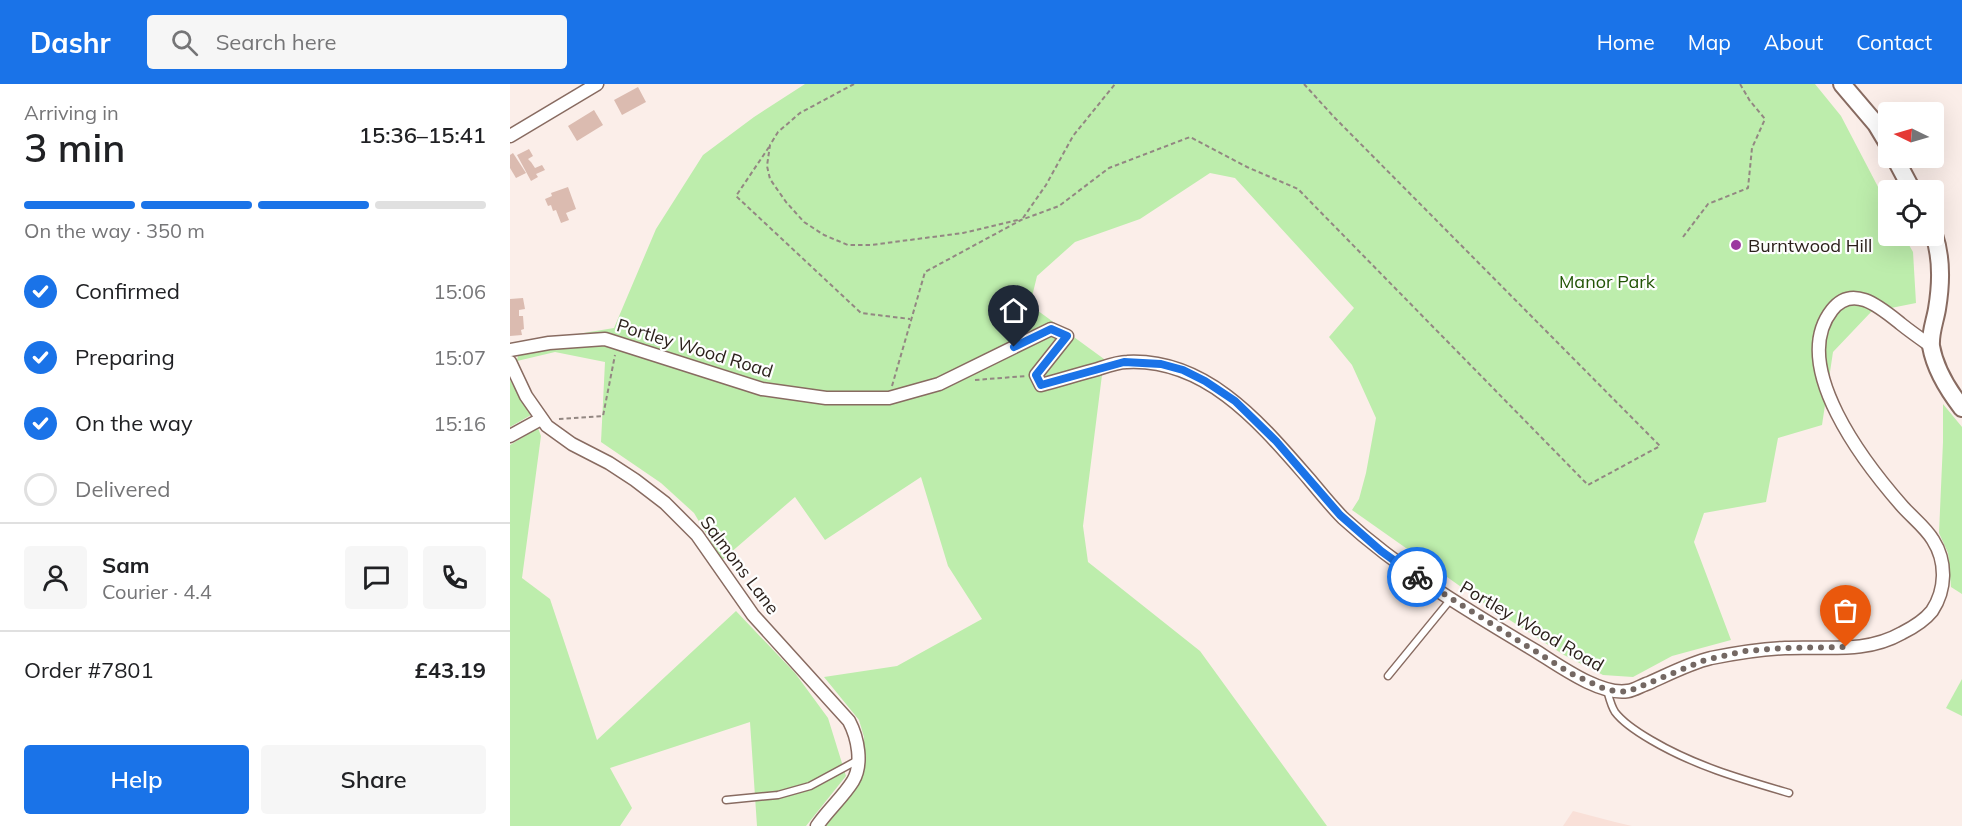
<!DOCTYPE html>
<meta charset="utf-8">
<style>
:root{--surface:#fff;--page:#f6f6f6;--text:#202124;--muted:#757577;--line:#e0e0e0;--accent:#1a73e8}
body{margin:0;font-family:Mulish,sans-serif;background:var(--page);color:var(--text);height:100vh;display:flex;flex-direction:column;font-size:22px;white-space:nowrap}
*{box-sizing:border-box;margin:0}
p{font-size:20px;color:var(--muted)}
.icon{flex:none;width:33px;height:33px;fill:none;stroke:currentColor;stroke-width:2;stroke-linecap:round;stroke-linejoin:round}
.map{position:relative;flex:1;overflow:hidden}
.drawer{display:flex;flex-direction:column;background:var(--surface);width:510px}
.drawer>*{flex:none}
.needle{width:39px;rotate:275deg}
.tools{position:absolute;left:1368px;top:18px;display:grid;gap:12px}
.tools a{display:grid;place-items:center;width:66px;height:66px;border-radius:6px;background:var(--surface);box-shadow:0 6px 24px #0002;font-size:30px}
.pin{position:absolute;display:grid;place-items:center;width:51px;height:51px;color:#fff;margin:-62px -26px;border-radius:50% 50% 50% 0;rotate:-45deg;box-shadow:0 0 6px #0007}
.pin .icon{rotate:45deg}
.courier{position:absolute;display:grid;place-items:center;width:60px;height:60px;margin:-30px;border:4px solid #1a73e8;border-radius:50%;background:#fff;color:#222;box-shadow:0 2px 8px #0007}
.headline em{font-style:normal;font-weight:600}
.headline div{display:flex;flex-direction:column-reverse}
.headline{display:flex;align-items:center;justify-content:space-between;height:102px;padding:0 24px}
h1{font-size:39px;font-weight:600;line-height:45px}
.bar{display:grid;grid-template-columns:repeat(4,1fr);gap:9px 6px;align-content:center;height:72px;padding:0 24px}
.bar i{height:8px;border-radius:4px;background:var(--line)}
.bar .current{background:var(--accent)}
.bar p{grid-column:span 4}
.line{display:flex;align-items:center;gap:15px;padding:0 24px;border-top:2px solid var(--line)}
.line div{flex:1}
.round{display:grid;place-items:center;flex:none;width:63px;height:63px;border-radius:6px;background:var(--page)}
ol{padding:0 24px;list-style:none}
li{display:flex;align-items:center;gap:18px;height:66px}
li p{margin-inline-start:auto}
li .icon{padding:6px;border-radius:50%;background:var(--accent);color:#fff;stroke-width:4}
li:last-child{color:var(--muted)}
li i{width:33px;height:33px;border:3px solid var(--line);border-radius:50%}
.button{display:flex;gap:12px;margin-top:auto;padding:12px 24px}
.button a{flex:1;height:69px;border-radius:6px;background:var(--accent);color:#fff;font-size:24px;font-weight:600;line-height:69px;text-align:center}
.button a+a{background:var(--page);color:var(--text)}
header{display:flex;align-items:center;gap:36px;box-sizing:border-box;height:84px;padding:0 30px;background:var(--accent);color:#fff}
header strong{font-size:28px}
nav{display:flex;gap:33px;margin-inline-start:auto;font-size:21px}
.search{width:420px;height:54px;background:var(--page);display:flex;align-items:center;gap:15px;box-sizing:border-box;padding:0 21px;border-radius:6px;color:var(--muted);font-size:22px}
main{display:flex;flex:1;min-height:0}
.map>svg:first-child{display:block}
.built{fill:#f9e0d8}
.green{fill:#bdedac}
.building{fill:#dbbbb0}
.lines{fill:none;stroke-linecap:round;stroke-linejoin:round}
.lane-casing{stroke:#886b61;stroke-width:9}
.street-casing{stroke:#886b61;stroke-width:15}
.secondary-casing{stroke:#886b61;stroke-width:20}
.path{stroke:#938782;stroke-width:2;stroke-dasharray:4.5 3;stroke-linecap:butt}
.lane{stroke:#fff;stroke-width:6}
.street{stroke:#fff;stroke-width:12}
.secondary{stroke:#fff;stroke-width:16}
.done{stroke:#746863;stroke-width:6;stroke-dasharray:0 10.8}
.route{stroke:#1a73e8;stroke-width:8}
.poi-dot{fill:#9c39a0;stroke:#fefefe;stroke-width:2}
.labels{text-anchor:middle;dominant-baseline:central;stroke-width:4.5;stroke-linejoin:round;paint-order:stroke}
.poi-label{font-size:18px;fill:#2b201b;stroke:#fefefe;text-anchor:start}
.park-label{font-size:18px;fill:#225406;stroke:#fefefe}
.street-label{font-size:18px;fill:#2b201b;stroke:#fefefe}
</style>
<header>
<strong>Dashr</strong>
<div class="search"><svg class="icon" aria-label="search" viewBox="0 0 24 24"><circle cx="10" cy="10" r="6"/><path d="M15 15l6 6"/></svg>Search here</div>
<nav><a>Home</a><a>Map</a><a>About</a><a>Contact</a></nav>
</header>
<main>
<section class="drawer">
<div class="headline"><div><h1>3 min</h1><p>Arriving in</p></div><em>15:36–15:41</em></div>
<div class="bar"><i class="current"></i><i class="current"></i><i class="current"></i><i></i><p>On the way · 350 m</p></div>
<ol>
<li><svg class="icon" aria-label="check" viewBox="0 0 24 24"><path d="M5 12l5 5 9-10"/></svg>Confirmed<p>15:06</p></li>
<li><svg class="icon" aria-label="check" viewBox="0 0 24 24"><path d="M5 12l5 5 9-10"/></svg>Preparing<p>15:07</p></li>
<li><svg class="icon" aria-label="check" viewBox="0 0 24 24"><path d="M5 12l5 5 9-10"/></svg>On the way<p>15:16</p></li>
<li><i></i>Delivered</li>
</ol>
<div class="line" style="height:108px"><a class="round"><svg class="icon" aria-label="person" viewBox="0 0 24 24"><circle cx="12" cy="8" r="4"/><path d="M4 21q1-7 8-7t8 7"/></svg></a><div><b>Sam</b><p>Courier · 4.4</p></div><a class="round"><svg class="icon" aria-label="chat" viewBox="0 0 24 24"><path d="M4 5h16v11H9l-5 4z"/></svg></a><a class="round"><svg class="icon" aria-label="phone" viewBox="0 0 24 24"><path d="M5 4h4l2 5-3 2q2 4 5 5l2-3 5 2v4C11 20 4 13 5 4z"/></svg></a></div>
<div class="line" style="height:78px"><div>Order #7801</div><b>£43.19</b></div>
<div class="button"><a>Help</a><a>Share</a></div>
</section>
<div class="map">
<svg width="1452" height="742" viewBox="0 0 1452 742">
<rect width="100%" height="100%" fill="#fbeee9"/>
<polygon class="built" points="1063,727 1105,738 1122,742 1053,742"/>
<g class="green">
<polygon points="295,0 1305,0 1331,32 1378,122 1378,152 1394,152 1403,168 1406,219 1361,228 1323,268 1312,341 1268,354 1256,418 1194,429 1184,458 1221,556 1162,572 1123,593 1093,591 1054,571 981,524 842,426 849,415 856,389 866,334 842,281 819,253 844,224 725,94 700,89 630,135 565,158 527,192 520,221 594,275 573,442 578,478 690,567 817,742 316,742 350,698 354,676 354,653 349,636 314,593 387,582 472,535 438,482 411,393 315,456 285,413 212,476 184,429 151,399 91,358 95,278 45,268 7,277 8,271 31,256 104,244 146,145 193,71 244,33"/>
<polygon points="0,296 21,331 0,343"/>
<polygon points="1433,320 1452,343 1452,510 1441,503 1438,469 1429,449 1433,358"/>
<polygon points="28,344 31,352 12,494 40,515 87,656 226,527 285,589 318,634 336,692 296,742 247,742 240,638 100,684 122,724 110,742 0,742 0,361"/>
<polygon points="1452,595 1452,632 1436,624"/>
</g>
<g class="building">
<polygon points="128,3 136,18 112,31 104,16"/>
<polygon points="84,26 93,41 67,57 58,42"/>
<polygon points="19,65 23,72 18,75 21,78 25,84 32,81 35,86 26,90 28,93 21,97 7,71"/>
<polygon points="3,69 16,89 6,94 0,84 0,71"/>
<polygon points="58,103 66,125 56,129 59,136 51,139 46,126 43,127 41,121 38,122 35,115 42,112 41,109"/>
<polygon points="13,214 15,225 9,226 9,232 13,232 14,245 11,246 12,251 0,252 0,215"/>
</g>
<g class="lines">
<defs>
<g id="lane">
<polyline points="878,592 941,515"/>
<path d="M1097,606C1099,613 1101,622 1105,628C1114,640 1129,649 1141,656C1185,682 1231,695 1279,709"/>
<polyline points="216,716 268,711 300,702 348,676"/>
</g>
<g id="street">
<polyline points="0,52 87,0"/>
<path d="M0,266L39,259L95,255L252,305L316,314H379L429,300L541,245L557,252L526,291L531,301C550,296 569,290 588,285C597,282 608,278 617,278C697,274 751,340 799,395C810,408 821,422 833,434C891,487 957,526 1024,566C1047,580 1090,612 1118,607C1125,606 1132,601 1139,599C1159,590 1180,579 1201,574C1226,569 1250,565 1275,564C1317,562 1355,570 1392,549C1404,543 1414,537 1422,527C1436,506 1437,478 1423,456C1416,444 1403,434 1393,423C1356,381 1278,282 1322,226C1343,199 1371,224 1391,240C1401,248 1411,255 1421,262"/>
<path d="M0,278L16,312L37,342L62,360L99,379L125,396L155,419L187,451L243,531L339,637C348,654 353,680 343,697C333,713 318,726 307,742"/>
<polyline points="0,352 31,335"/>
</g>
<g id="secondary">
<polyline points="1332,0 1366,40 1378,60"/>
<polyline points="1385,74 1402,106"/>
<path d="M1424,151C1432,174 1431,201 1427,225C1425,237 1420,249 1421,262C1425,285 1438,306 1452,324"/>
</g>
</defs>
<use href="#lane" class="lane-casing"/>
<use href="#street" class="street-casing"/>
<use href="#secondary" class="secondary-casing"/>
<g class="path">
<polyline points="344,0 290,29 268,48 260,61 257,82 260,95 276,118 294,138 314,151 338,161 361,161 453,149 508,136"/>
<polyline points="259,63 226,112 351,229 400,235"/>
<polyline points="513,134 536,101 563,52 605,0"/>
<polyline points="1173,153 1198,120 1238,104 1242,64 1255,35 1240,17 1230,0"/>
<polyline points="465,296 516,292"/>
<polyline points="382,302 415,188 511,136 549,122 599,84 680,53 737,83 788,105 1078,401 1150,362 824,33 794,0"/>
<polyline points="49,335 93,332 105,271"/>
</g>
<use href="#lane" class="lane"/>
<use href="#street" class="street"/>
<use href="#secondary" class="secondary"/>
</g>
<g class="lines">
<polyline class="done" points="907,493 1060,589 1097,606 1117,608 1195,576 1235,567 1274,564 1336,563"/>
<polyline class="route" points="504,263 541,245 557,252 526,291 531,301 614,278 651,280 673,286 695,297 725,317 766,357 830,431 871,467 907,493"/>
</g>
<circle class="poi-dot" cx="1226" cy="161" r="6"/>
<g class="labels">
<g class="poi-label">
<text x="1238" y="161">Burntwood Hill</text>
</g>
<g class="park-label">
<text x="1097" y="197">Manor Park</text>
</g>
<g class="street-label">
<text transform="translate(185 264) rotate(17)">Portley Wood Road</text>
<text transform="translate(230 481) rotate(53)">Salmons Lane</text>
<text transform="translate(1022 542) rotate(30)">Portley Wood Road</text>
</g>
</g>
</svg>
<div class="tools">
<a><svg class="needle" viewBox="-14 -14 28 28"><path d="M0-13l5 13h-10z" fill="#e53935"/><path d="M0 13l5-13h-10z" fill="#757577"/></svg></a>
<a><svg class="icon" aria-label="locate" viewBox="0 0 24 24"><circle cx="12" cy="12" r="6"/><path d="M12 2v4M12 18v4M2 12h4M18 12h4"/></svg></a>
</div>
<div class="pin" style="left:1336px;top:563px;background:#ea580c"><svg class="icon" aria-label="bag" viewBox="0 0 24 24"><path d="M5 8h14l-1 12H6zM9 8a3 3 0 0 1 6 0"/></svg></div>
<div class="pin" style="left:504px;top:263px;background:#1f2937"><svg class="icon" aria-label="home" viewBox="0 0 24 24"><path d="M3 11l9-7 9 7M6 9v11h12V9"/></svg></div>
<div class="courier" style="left:907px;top:493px"><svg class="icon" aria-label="bike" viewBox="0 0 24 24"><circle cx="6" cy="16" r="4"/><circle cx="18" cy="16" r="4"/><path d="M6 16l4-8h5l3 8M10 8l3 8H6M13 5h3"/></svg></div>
</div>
</main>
